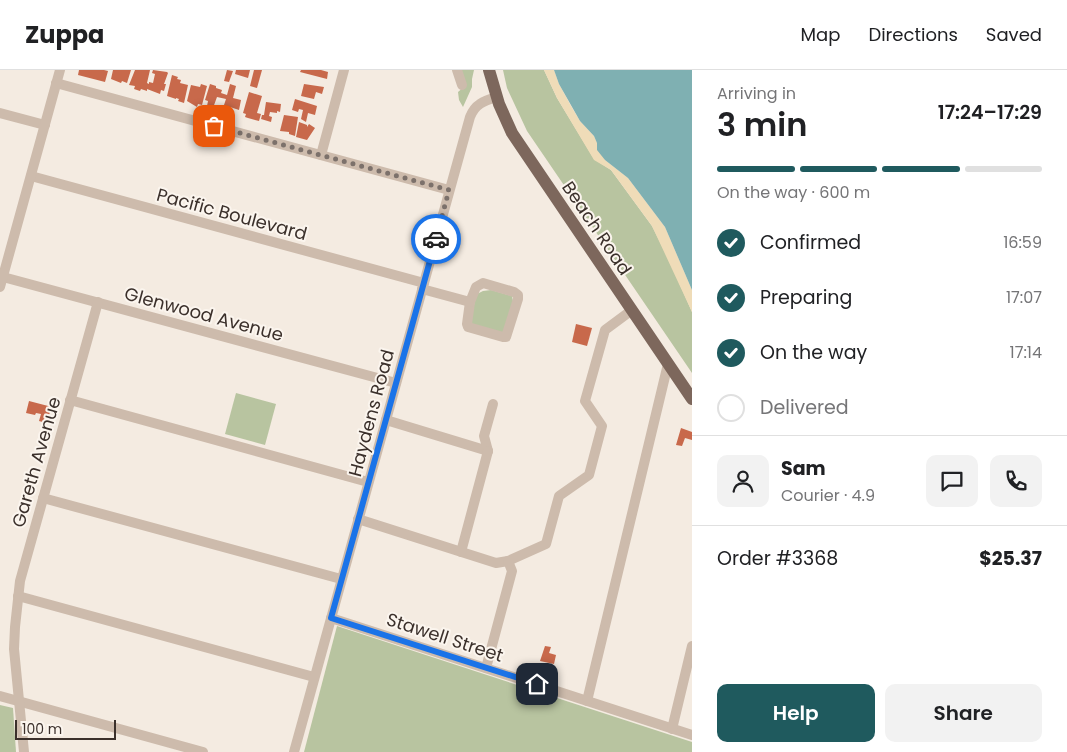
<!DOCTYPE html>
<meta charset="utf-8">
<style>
:root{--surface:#fff;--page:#f2f2f2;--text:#202124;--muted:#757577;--line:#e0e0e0;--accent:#1f5a5e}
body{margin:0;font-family:Poppins,sans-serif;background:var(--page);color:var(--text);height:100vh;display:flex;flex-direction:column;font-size:19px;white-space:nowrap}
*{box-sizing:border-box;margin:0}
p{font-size:16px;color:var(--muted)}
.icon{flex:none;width:28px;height:28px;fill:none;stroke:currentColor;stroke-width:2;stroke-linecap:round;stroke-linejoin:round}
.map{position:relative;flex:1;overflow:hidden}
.panel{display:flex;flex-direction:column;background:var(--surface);width:375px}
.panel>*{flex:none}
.scale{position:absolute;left:15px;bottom:12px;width:101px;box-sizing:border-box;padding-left:5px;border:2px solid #3b302b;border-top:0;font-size:14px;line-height:18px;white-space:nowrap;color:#3b302b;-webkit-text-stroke:4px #fbf5ee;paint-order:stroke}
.pin{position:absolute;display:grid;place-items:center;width:42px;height:42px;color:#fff;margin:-21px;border-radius:10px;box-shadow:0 2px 8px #0006}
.courier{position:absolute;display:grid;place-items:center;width:50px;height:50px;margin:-25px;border:4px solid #1a73e8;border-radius:50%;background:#fff;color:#222;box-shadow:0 1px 6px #0007}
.overview em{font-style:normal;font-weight:600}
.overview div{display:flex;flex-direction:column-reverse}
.overview{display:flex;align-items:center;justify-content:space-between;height:85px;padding:0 25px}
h1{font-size:32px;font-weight:600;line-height:38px}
.bar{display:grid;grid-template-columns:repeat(4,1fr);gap:8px 5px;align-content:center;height:60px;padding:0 25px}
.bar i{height:6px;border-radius:4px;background:var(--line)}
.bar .selected{background:var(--accent)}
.bar p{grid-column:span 4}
.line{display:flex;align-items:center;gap:12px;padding:0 25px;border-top:1px solid var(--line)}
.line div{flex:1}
.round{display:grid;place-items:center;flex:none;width:52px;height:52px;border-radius:10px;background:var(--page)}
ol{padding:0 25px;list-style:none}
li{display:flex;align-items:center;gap:15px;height:55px}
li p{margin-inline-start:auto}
li .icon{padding:5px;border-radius:50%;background:var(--accent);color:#fff;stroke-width:4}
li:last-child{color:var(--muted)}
li i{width:28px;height:28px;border:2px solid var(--line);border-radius:50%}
.cta{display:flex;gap:10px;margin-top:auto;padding:10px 25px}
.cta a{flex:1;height:58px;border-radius:10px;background:var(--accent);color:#fff;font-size:20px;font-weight:600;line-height:58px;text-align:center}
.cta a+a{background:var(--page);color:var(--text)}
header{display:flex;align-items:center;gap:30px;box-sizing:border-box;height:70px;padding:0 25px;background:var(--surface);border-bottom:1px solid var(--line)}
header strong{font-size:24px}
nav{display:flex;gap:28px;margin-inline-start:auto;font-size:18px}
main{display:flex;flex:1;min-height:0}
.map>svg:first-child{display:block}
.green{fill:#b8c4a0}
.sand{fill:#efdcb8}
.water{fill:#7fb0b2}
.building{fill:#c8694b}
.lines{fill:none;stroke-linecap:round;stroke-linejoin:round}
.minor{stroke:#cdbbac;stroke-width:10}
.major{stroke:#7d675c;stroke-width:12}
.done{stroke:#7c716b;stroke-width:5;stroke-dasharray:0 9}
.route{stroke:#1a73e8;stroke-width:6}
.labels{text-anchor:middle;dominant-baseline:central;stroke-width:4;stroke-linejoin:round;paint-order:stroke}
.street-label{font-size:18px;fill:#3b302b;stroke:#fbf5ee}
</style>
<header>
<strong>Zuppa</strong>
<nav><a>Map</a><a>Directions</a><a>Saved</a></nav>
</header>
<main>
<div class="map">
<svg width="692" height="682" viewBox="0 0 692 682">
<rect width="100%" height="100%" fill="#f4ebe1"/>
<g class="green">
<polygon points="460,0 474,0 472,9 472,17 463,37 459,30 458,22 465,16"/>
<polygon points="503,0 544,0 557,28 594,89 611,100 652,156 670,192 692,242 692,303 527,61 507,18"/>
<polygon points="491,220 512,226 513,231 505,261 500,263 472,255 471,246 477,224 483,221"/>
<polygon points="236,323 276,334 265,375 225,364"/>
<polygon points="337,556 692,672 692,682 304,682"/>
<polygon points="0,635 13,638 16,682 0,682"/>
</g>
<polygon class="sand" points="544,0 554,0 559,14 571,36 580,51 594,66 605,90 628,108 665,157 692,220 692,242 652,156 611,100 594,90 557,28"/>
<polygon class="water" points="554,0 692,0 692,220 665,157 628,108 605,90 597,80 597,73 594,66 580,51 559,14"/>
<g class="building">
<polygon points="79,0 104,0 108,1 105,12 78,5"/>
<polygon points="113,0 131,0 127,13 122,11 121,13 111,9"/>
<polygon points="135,0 150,0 147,13 149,14 149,12 153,13 155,4 152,3 153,0 167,2 168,3 164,14 166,14 164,21 161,20 160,24 147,19 147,21 141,19 140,21 134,19 135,16 129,15"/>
<polygon points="227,0 233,1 229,12 224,11"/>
<polygon points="236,0 250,0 248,8 235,4"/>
<polygon points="254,0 262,0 257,18 250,16"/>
<polygon points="301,0 321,0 328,2 327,9 300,2"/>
<polygon points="172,5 178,7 177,9 181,10 180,13 188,15 184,33 178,31 179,29 176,28 176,29 167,26"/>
<polygon points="201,14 207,16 202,35 198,34 197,37 187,31 191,15 200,17"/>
<polygon points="210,14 216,16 216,18 222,20 221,23 227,25 230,14 236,16 233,28 241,30 239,40 230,37 229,42 222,41 226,29 217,27 213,38 207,36 208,31 205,30"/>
<polygon points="304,14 324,17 322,24 316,22 314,29 301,26"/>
<polygon points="249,22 262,26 257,43 261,44 259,51 248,48 245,47 246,44 243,43"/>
<polygon points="295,29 317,36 315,45 308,43 306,52 301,49 303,40 299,39 298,42 292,40"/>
<polygon points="266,32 281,34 280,42 277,41 277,43 270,42 269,46 272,47 271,52 261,49 262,45 264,45"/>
<polygon points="284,45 298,47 295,66 289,64 289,62 280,61"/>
<polygon points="299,52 307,55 307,57 309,54 315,58 307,70 296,67"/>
<polygon points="576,254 592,258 587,276 572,272"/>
<polygon points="29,331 52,337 46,353 39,351 41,344 36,343 35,345 26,343"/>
<polygon points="681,358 692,362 692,370 685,368 682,376 676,375"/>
<polygon points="545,576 551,577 549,583 556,585 554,594 540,591"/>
</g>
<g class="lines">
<g class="minor">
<polyline points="457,0 462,15"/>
<polyline points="56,13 449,120"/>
<polyline points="0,43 45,55"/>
<polyline points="321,85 344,0"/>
<polyline points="31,106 424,213"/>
<polyline points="3,207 396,313"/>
<polygon points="483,213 514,222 518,225 518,229 506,267 503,267 468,257 467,254 470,232 476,217"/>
<polyline points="0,217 60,0"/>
<polyline points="422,219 470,232"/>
<polyline points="70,330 368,412"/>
<polyline points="386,350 488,381"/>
<polyline points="488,381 484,366 493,334"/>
<polyline points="43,428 341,509"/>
<polyline points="358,449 496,493 508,491 546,474 559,426 589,405 602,356 585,331 605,260 632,240"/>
<polyline points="461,482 488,381"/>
<polyline points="18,526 314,607"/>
<polyline points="331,548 692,665"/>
<polyline points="486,598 512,501 508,491"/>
<polyline points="0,626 203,682"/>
<polyline points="587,631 668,294"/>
<polyline points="672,659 692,576"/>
<polyline points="24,682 14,579 15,557 20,511 98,232"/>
<path d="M294,682L470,47C475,34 484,31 496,27"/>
</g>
<polyline class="major" points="489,0 499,34 512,63 692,329"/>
</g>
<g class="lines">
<polyline class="done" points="214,56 449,120 436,169"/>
<polyline class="route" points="436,169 331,548 537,614"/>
</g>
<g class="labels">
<g class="street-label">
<text transform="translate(232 144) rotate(15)">Pacific Boulevard</text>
<text transform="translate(597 158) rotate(56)">Beach Road</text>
<text transform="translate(204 244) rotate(15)">Glenwood Avenue</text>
<text transform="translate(371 343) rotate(-75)">Haydens Road</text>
<text transform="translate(36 392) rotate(-74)">Gareth Avenue</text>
<text transform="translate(445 567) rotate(18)">Stawell Street</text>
</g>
</g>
</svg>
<div class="scale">100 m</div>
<div class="pin" style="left:214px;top:56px;background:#ea580c"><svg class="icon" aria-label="bag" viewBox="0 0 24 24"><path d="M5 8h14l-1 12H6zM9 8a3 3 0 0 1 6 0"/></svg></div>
<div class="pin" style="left:537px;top:614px;background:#1f2937"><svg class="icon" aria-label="home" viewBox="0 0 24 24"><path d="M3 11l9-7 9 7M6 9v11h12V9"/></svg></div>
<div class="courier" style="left:436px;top:169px"><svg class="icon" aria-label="car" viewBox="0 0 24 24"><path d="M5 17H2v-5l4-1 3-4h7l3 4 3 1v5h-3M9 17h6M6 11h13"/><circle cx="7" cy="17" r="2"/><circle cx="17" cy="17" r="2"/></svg></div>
</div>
<section class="panel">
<div class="overview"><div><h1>3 min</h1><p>Arriving in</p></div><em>17:24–17:29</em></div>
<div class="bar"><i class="selected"></i><i class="selected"></i><i class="selected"></i><i></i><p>On the way · 600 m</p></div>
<ol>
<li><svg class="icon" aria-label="check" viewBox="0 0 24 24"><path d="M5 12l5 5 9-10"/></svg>Confirmed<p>16:59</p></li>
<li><svg class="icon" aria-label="check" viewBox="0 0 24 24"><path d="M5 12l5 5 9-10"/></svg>Preparing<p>17:07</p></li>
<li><svg class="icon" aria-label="check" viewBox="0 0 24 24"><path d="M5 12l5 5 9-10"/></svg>On the way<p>17:14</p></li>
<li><i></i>Delivered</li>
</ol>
<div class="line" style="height:90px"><a class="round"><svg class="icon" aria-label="person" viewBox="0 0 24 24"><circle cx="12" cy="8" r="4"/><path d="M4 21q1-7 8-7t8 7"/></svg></a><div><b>Sam</b><p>Courier · 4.9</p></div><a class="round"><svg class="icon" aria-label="chat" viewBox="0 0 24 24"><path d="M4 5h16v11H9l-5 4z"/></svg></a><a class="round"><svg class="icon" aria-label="phone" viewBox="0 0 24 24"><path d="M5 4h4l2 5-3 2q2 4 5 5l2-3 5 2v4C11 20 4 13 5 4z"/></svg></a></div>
<div class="line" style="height:65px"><div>Order #3368</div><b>$25.37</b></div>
<div class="cta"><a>Help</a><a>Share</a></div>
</section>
</main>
